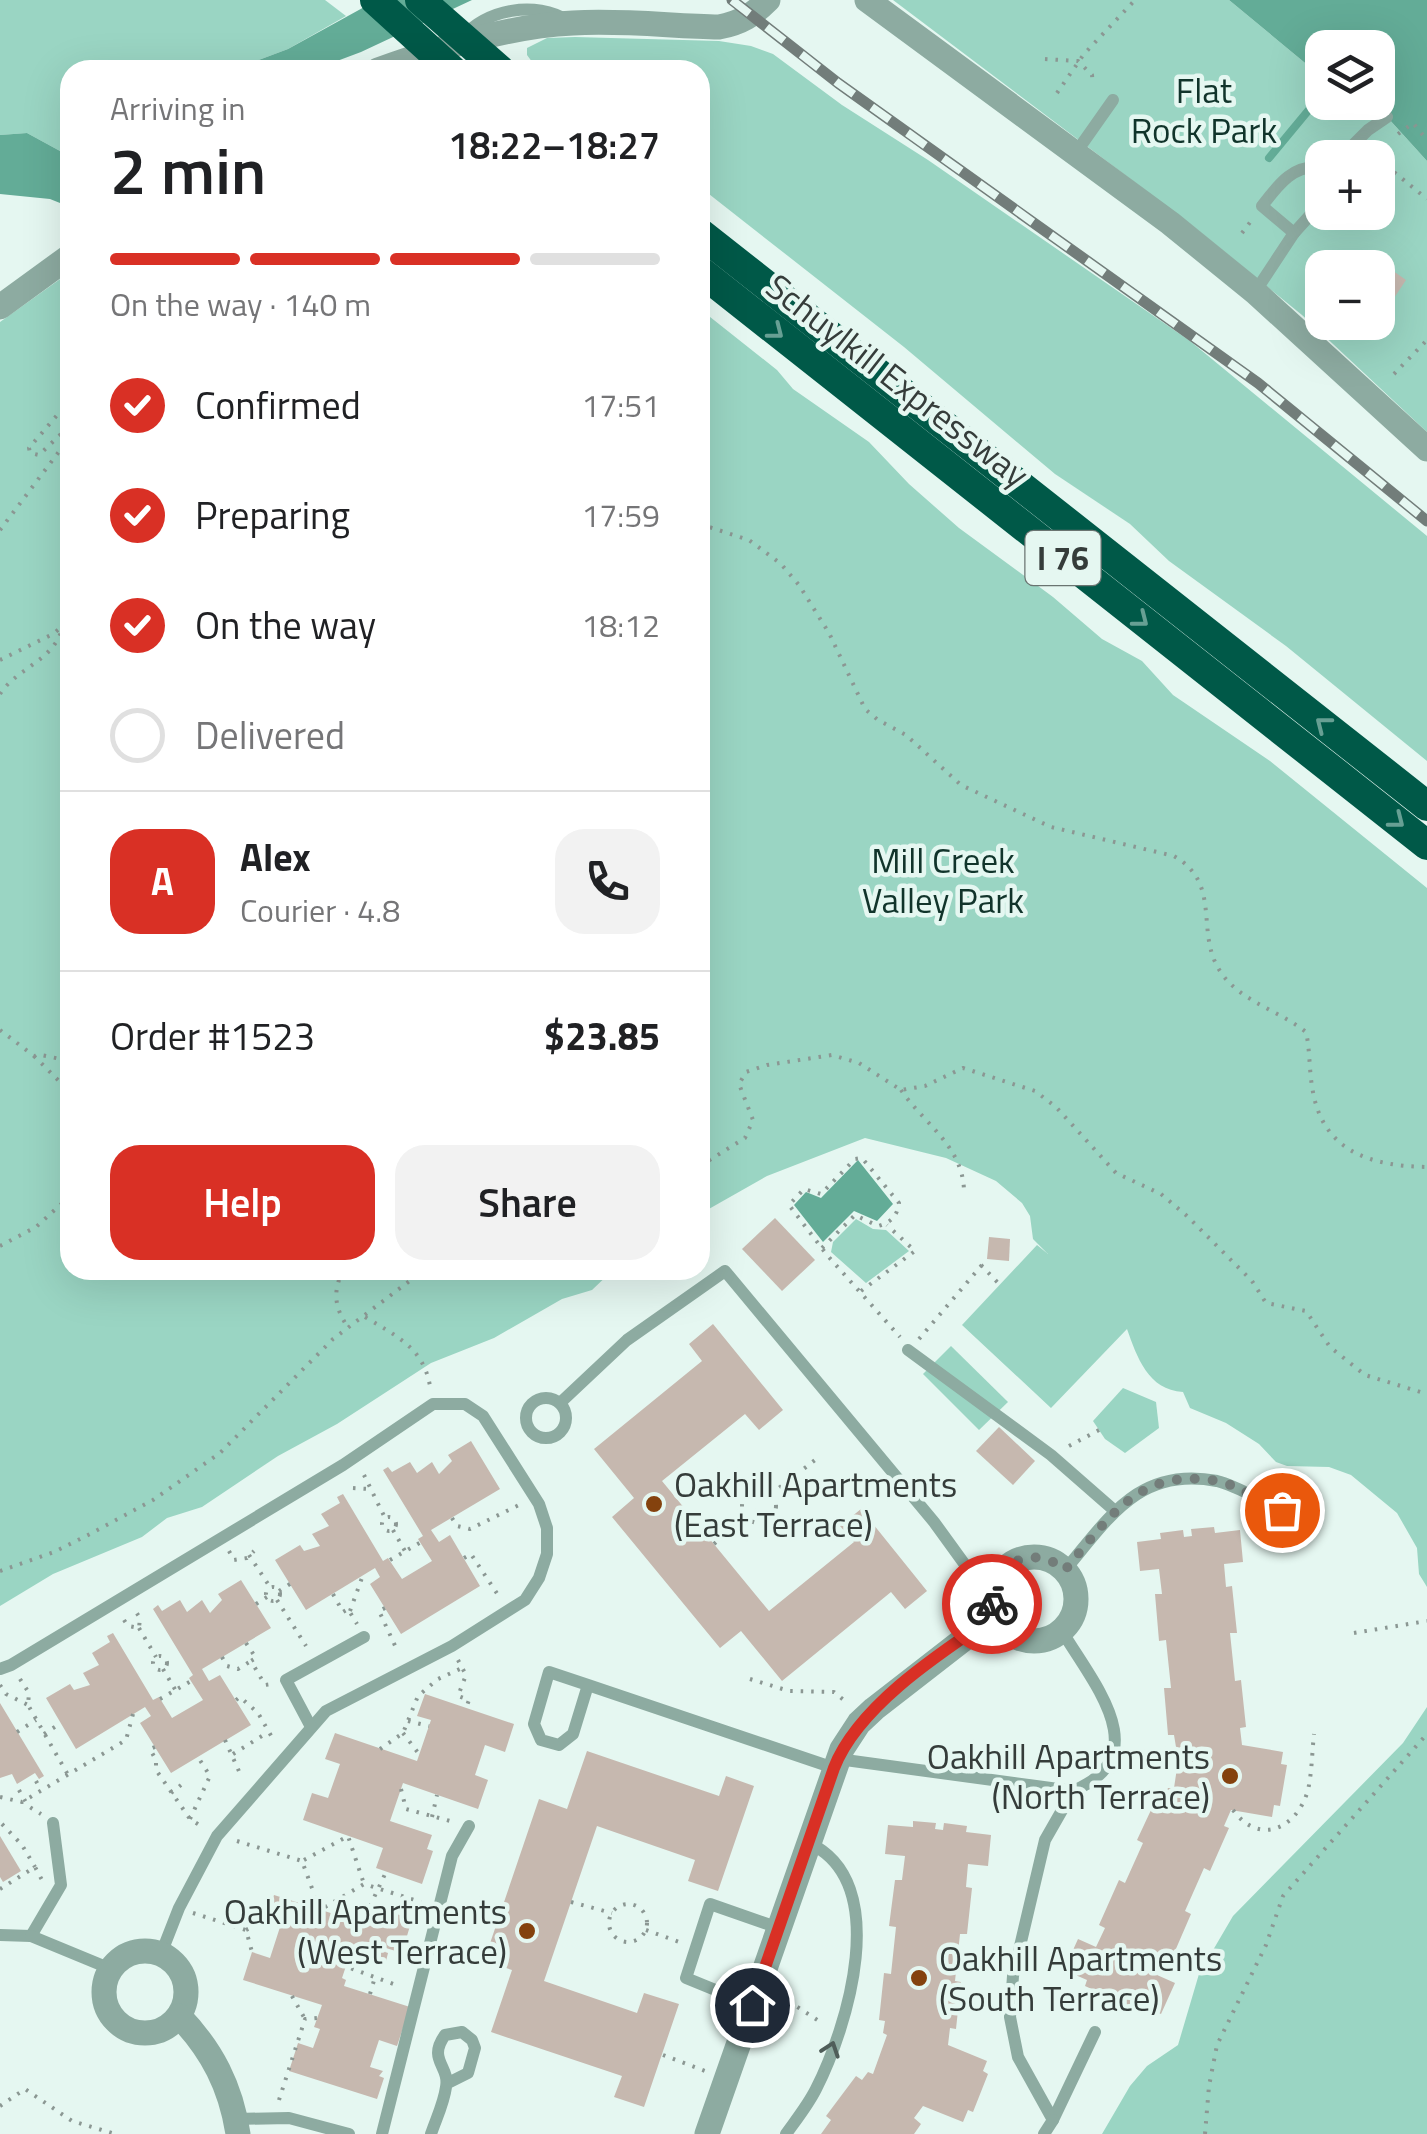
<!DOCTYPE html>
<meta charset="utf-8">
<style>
:root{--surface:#fff;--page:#f2f2f2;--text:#202124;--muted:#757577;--line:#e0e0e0;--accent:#d93025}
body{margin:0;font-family:"Titillium Web",sans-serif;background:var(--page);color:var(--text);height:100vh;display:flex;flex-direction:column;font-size:38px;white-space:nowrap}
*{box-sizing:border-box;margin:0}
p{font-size:32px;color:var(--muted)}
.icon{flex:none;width:55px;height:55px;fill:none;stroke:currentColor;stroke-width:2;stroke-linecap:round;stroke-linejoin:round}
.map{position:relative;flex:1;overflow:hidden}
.drawer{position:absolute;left:60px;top:60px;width:650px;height:1220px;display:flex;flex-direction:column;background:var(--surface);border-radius:30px;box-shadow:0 10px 40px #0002}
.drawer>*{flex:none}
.buttons{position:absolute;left:1305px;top:30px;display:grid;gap:20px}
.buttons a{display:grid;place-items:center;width:90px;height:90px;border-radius:20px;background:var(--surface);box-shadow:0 10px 40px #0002;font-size:50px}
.pin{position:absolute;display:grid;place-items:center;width:85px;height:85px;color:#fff;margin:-42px;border:5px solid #fff;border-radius:50%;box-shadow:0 2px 10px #0007}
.courier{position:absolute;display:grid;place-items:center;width:100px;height:100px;margin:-50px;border:8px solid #d93025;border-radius:50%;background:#fff;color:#222;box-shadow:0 2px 12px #0007}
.head em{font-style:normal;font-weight:600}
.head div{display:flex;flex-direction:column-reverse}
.head{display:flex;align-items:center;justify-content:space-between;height:170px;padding:0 50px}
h1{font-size:65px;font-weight:600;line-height:75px}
.bar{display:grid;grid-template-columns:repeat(4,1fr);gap:15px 10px;align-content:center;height:120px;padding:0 50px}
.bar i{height:12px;border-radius:8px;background:var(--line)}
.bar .current{background:var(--accent)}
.bar p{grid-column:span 4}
.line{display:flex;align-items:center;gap:25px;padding:0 50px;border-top:2px solid var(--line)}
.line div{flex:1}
.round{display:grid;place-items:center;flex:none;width:105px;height:105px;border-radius:30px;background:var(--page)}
ol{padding:0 50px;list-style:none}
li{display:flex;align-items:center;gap:30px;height:110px}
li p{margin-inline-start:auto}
li .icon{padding:10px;border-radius:50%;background:var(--accent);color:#fff;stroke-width:4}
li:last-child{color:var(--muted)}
li i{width:55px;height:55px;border:5px solid var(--line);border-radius:50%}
.primary-button{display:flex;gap:20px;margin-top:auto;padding:20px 50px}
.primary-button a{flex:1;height:115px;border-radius:30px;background:var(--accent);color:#fff;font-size:40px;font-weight:600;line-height:115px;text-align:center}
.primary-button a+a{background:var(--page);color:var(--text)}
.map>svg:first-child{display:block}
.green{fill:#9ad5c3;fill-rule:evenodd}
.water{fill:#63ac97}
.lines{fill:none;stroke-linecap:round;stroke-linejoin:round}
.stream{stroke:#63ac97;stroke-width:8}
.building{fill:#c6b8af}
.path{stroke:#8b9793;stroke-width:4;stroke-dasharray:2.5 8;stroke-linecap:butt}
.service{stroke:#8daba1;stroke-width:12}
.minor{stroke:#8daba1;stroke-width:25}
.tertiary{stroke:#8daba1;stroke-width:25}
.motorway{stroke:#005948;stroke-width:30}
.rail-casing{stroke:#727d7a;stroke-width:11}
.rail{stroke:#e5f7f1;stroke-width:8;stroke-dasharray:22;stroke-linecap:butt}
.oneway{stroke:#67a094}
.oneway2{stroke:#4f5d59}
.done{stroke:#737d7a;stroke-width:10;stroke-dasharray:0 18}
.route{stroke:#d93025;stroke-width:12}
.poi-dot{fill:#84420e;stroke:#e5f7f1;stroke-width:4}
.labels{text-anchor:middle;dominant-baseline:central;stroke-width:9;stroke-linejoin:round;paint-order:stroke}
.shield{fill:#e5f7f1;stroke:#6a7471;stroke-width:2.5}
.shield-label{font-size:32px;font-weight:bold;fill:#353c3a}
.park-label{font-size:35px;fill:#11342b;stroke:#e5f7f1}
.street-label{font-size:35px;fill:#353c3a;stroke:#e5f7f1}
.poi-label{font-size:35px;fill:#353c3a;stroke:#e5f7f1;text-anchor:start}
</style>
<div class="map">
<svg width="1427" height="2134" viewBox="0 0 1427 2134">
<rect width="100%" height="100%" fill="#e5f7f1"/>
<g class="green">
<polygon points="0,0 325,0 346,16 288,49 232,70 70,70 70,151 60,151 27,133 0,135"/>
<path d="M893,0H1229L1322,77V102L1358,103L1370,109L1377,106L1427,161V432L1302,315L1194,227ZM1322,158H1378V212H1322ZM1322,268H1378V322H1322Z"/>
<polygon points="575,37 719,41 751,46 773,54 842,105 928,160 1190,341 1427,536 1427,761 1286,646 1169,561 1130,524 1055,474 904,347 700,187 700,70 538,70 527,55 527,48 547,38"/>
<polygon points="70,272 70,1270 613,1270 592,1290 562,1299 494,1338 431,1363 337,1424 278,1456 202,1507 167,1518 142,1537 53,1574 0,1606 0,322"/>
<path d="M700,309L777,370L793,389L869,442L909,484L959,528L1053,597L1102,639L1142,661L1173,695L1270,761L1427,888V1587L1419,1574L1417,1548L1397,1513L1351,1475L1329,1467L1287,1466L1276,1462L1259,1444L1226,1423L1190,1408L1183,1392C1148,1390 1137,1357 1127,1329L1051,1408L962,1325L1037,1245L1048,1254L1033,1239L1030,1216L1022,1203L996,1181L946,1158L865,1138L767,1176L700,1214Z"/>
<polygon points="856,1219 873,1229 886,1230 909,1251 866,1283 831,1252 833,1242"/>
<polygon points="951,1346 1008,1402 979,1430 923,1374"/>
<polygon points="1123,1388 1156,1402 1159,1428 1125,1453 1105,1439 1093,1421"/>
<polygon points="1427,1707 1427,2134 1102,2134 1130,2086 1147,2066 1178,2045 1199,1974 1233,1916 1403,1743"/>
</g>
<g class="water">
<polygon points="377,0 472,0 361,52 313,70 232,70 288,49"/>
<polygon points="1229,0 1427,0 1427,161 1378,107 1370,110 1358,103 1378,102 1378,48 1322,48 1322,77"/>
<polygon points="27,133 60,151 70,151 70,207 50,199 0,194 0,135"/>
<polygon points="858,1160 893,1204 877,1221 854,1211 823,1242 794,1205 806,1192 821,1198"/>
</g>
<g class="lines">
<polyline class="stream" points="1269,158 1322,94"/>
</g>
<g class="building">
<polygon points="1382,254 1393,261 1389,268 1406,280 1394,298 1378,286 1378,268 1373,268"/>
<polygon points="775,1218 815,1260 782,1291 742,1249"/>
<polygon points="989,1237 1010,1239 1009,1261 987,1259"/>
<polygon points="713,1324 783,1410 759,1430 745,1414 662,1481 769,1611 854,1542 840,1526 861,1509 927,1591 905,1609 891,1592 782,1681 741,1631 720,1648 612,1517 634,1498 594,1449 702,1361 689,1344"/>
<polygon points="999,1427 1035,1461 1013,1485 976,1451"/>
<polygon points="471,1441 500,1489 431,1530 439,1542 450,1535 480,1586 401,1634 370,1584 380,1577 375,1568 306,1610 275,1560 300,1545 304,1551 320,1546 312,1534 329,1526 321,1514 340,1503 337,1497 343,1494 383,1561 388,1558 402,1579 432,1561 418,1539 423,1536 383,1470 388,1467 392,1472 410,1462 417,1473 432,1462 439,1474 452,1461 448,1455"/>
<polygon points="1214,1527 1215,1533 1240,1530 1243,1562 1224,1564 1226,1587 1232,1586 1237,1633 1230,1633 1235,1681 1241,1680 1246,1727 1240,1728 1242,1745 1283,1752 1281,1764 1287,1765 1280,1806 1274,1805 1272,1817 1231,1810 1224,1826 1229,1828 1210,1871 1204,1868 1185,1911 1191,1914 1172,1958 1166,1955 1157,1975 1175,1983 1161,2014 1138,2004 1136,2009 1113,1999 1115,1993 1110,1991 1107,1996 1085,1986 1087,1980 1064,1970 1078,1939 1096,1947 1105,1928 1099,1925 1119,1880 1125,1883 1143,1843 1137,1840 1158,1795 1164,1797 1168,1788 1174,1788 1180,1748 1176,1747 1174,1735 1168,1735 1164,1688 1171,1688 1166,1640 1159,1641 1155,1594 1162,1594 1159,1569 1140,1571 1137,1542 1161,1539 1160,1533 1183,1530 1184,1537 1192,1536 1191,1529"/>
<polygon points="241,1580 271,1628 202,1669 209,1681 220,1675 251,1725 171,1773 140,1723 151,1716 145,1707 76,1749 46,1698 70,1684 74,1690 90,1685 83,1673 99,1665 92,1653 110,1642 107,1636 113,1633 153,1700 159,1697 172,1718 203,1700 189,1678 193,1675 153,1609 158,1605 162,1611 180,1600 187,1612 202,1600 210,1613 222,1600 218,1594"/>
<polygon points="425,1694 514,1724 505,1752 485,1745 475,1775 488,1780 478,1809 403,1783 390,1821 432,1835 427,1849 433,1851 422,1884 376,1868 383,1848 303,1820 312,1793 328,1798 340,1764 325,1759 335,1733 417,1761 431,1720 417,1716"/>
<polygon points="0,1703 44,1776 39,1779 35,1773 17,1784 12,1774 0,1778"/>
<polygon points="587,1751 719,1796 726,1776 754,1786 718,1891 688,1881 695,1860 597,1826 544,1981 637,2013 644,1993 679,2004 644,2107 614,2097 622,2076 491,2032 512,1970 484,1961 539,1799 567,1809"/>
<polygon points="913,1821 936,1823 935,1829 943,1830 944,1823 967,1826 966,1832 991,1835 988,1866 968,1864 966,1887 972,1888 967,1934 960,1934 955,1981 961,1982 956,2029 950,2028 948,2045 987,2061 983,2071 988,2074 973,2112 968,2110 963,2122 923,2106 914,2118 921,2124 914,2134 821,2134 831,2120 826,2116 856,2076 862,2080 868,2072 873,2074 887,2035 883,2033 885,2021 879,2020 884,1973 891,1974 896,1927 889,1926 895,1880 902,1880 905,1856 885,1854 888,1825 913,1827"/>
<polygon points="0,1836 21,1871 3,1882 0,1877"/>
<polygon points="274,1895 359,1922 365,1904 412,1919 402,1953 386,1948 385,1952 388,1953 385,1965 350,1954 342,1978 346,1980 344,1986 410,2007 397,2046 379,2040 370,2067 383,2071 379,2076 384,2078 377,2099 289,2071 298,2043 313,2048 320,2029 314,2027 322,2005 243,1980 252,1952 270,1958 281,1924 266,1920"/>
</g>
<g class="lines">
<g class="path">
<polyline points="1045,59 1078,61 1092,75 1093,85"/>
<polyline points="1057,93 1084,54 1135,0"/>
<polyline points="1398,134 1413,123 1427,140"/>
<polyline points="1378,159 1427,199"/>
<polyline points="1242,233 1251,221"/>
<polyline points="1394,374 1427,340"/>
<polyline points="70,400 29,448 30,453 39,455 61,434 70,434"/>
<path d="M700,524L749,540L781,564L799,585L829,633L865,709L878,720L906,735L961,785L1051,827L1174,856C1224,885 1193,934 1222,974C1242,1002 1280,1011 1306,1032C1310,1050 1309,1068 1312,1086C1321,1151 1369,1166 1427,1167"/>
<polyline points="0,530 70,437"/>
<polyline points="0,660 53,634 70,620"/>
<path d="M0,694C17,668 53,661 62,629"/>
<polyline points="0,1030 34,1056 41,1055 70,1061"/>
<polyline points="34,1056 70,1092"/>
<path d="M901,1090C924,1124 963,1146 964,1191"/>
<polyline points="700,1166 745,1138 753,1120 739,1084 746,1072 767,1065 832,1055 859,1063 901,1090 925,1086 963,1068 1035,1091 1056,1107 1116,1173 1161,1194 1187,1216 1252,1281 1266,1303 1306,1311 1330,1347 1365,1375 1427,1394"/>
<polyline points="0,1246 36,1227 70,1196"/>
<path d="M822,1248L855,1215L878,1226C892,1222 897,1216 899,1203L862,1158L855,1159L821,1194L804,1189L789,1205L827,1255L900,1337"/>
<polyline points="981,1265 1000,1285"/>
<path d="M343,1270C333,1291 334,1306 347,1326"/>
<polyline points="861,1291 915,1251 887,1225"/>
<path d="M365,1317C396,1336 423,1347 430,1386"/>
<polyline points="919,1339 987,1259"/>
<polyline points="1069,1446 1099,1430"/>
<polyline points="364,1475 385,1518"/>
<polyline points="353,1488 369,1489"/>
<circle cx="759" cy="1506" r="17"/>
<polyline points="771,1494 819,1457"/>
<circle cx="389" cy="1524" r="7"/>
<polyline points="452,1518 457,1526 470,1529 521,1504"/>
<polyline points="393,1530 405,1551"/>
<polyline points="714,1544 745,1517"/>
<polyline points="229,1551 234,1560 247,1558 254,1551"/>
<polyline points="249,1555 270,1587"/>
<polyline points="464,1558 471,1554 498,1595"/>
<polyline points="390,1560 421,1542"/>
<polyline points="0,1571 54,1552 90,1534 153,1500 220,1453 333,1339 424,1270"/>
<circle cx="273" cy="1594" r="7"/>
<polyline points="279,1591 290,1584"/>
<polyline points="333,1594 343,1612 348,1609 357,1624"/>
<polyline points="277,1600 306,1646"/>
<polyline points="256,1604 267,1597"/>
<polyline points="385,1608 379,1611 398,1652"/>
<polyline points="350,1611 363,1575"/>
<polyline points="124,1620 128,1626 139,1628 140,1618 134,1609"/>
<polyline points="139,1628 156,1657"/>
<polyline points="1354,1633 1427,1621"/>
<polyline points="246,1643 256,1658 251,1661 265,1685 272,1684"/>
<circle cx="160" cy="1663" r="7"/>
<polyline points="222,1657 227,1666 238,1669 251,1661"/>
<polyline points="458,1660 466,1675 458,1696 469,1700 466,1708"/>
<polyline points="163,1669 176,1691"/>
<polyline points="20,1679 29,1693 28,1705 71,1780"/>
<polyline points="750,1679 789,1691 834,1692 846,1702"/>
<polyline points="0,1685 6,1694 28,1705"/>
<polyline points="160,1699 191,1681"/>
<polyline points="236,1700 240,1697 258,1713 273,1739"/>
<polyline points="408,1721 429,1726"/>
<polyline points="17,1732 36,1720"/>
<polyline points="403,1733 419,1754"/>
<polyline points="44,1734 61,1723"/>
<polyline points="225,1740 242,1778"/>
<polyline points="155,1747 150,1749 156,1760 156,1770 190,1819 201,1826"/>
<polyline points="380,1749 403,1733 418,1696 438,1679 462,1668"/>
<polyline points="233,1754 262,1736 264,1731"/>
<polyline points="36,1781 41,1790"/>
<polyline points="401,1789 406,1809 454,1822"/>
<polyline points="19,1790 28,1806 41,1814"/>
<polyline points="171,1793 181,1785"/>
<polyline points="0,1797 22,1802 126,1740 133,1714"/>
<path d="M1233,1810C1259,1846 1297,1829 1308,1790C1312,1772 1312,1752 1314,1734"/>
<polyline points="432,1817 437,1795"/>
<polyline points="190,1819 210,1776 198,1757"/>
<polyline points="2,1824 22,1845 35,1867"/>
<polyline points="237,1841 302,1861 320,1910 364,1884 421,1902"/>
<polyline points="304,1860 348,1836 364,1884"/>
<polyline points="0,1889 35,1867 42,1880"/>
<polyline points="571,1902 612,1913"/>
<circle cx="628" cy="1923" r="19"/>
<polyline points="370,1906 386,1872"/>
<polyline points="193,1913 246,1930 252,1952"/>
<polyline points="246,1930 266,1920"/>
<polyline points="646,1930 682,1943"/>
<polyline points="348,1959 350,1968 399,1986"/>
<polyline points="370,1994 375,1977"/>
<polyline points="292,1996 305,2019"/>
<polyline points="777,2003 796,2006 822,2023"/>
<polyline points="663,2055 705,2071"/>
<polyline points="279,2100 305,2019 317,2018"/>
<polyline points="0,2106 25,2089 72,2121 115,2134"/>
<polyline points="1205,2134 1209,2086 1217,2045 1266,1945 1283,1896 1427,1734"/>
</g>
<g class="service">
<path d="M461,39C485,9 536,0 568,21"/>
<polyline points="1075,154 1113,100"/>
<polyline points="1340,158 1368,130 1387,117"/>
<polyline points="1294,233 1322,202"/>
<path d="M1255,292L1294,233L1262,206C1278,185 1294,163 1322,168"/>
<polyline points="908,1350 1051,1455 1115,1511"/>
<circle cx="546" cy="1418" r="20"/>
<polyline points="560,1403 627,1340 725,1271 934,1522 992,1602"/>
<path d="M1065,1570C1109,1518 1139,1466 1217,1481C1238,1486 1262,1502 1282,1510"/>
<polyline points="0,1669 11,1665 343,1465 433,1404 465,1404 483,1416 539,1504 547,1528 547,1554 539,1578 525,1600 452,1646 326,1711 217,1836 179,1908 161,1954"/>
<polyline points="588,1685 573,1734 559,1745 541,1740 534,1724 549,1672 588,1685 834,1768"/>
<polyline points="311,1727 286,1680 364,1637"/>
<path d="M838,1759L1073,1791C1158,1755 1092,1682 1062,1631"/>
<polyline points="1073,1791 1045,1840 1013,1976 1010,2017 1018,2057 1053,2120 1095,2032"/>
<polyline points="0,1935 31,1936 61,1885 53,1823"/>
<polyline points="31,1936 111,1969"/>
<polyline points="752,2005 686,1978 710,1904 779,1928"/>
<polyline points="236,2119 289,2118 349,2134"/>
<polyline points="382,2134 452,1856 469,1826"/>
<path d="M431,2134C436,2119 444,2103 446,2087C450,2066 427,2060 445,2035L462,2032L472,2040L475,2048L468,2073L448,2083"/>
<path d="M786,2134C796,2120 808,2105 816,2089C847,2028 893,1882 809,1843"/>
<polyline points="1044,2134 1053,2120"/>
</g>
<g class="minor">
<circle cx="1034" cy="1599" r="42"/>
<circle cx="145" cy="1992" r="41"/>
<path d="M179,2016C212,2050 231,2087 238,2134"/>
<polyline points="707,2134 842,1749 859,1723 874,1709 995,1615"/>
</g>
<g class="tertiary">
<polyline points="867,0 1170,223 1255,292 1427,449"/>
<path d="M378,70C440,48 507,26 573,23C621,20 671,26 719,27C741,23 753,15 768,0"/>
<polyline points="0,307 70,256"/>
</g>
<g class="motorway">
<polyline points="375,0 452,70"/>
<polyline points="420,0 500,70"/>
<polyline points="700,233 1427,806"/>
<polyline points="700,271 1427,845"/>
</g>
<defs>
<polyline id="rail" points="732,0 838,83 1258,383 1427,521"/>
</defs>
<use href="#rail" class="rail-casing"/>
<use href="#rail" class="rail"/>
</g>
<defs><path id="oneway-chevron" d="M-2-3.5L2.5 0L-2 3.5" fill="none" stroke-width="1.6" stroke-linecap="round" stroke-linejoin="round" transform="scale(2.5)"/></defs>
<g class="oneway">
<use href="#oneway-chevron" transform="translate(776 332) rotate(38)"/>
<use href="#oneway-chevron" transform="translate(1141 620) rotate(38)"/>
<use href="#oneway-chevron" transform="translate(1323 724) rotate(-142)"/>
<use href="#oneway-chevron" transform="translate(1397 821) rotate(38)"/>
</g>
<use class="oneway2" href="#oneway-chevron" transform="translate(831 2049) rotate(-71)"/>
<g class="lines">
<path class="done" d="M992,1604C991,1562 1034,1543 1065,1570C1109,1518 1139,1467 1217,1481C1238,1485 1262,1502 1282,1510"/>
<path class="route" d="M752,2005L834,1768C858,1706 940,1653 995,1616L992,1604"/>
</g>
<g class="poi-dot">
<circle cx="654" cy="1504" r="10"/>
<circle cx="1230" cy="1776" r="10"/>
<circle cx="527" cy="1931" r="10"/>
<circle cx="919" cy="1978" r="10"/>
</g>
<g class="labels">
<rect class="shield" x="1025.5" y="531" width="75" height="54" rx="8"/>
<g class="shield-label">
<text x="1063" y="558">I 76</text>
</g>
<g class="park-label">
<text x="1204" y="90">Flat<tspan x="1204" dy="40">Rock Park</tspan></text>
<text x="943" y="860">Mill Creek<tspan x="943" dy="40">Valley Park</tspan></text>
</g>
<g class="street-label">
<text transform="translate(898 380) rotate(38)">Schuylkill Expressway</text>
</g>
<g class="poi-label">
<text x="674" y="1484">Oakhill Apartments<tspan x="674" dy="40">(East Terrace)</tspan></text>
<text x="1210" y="1756" text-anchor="end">Oakhill Apartments<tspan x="1210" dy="40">(North Terrace)</tspan></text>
<text x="507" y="1911" text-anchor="end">Oakhill Apartments<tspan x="507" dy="40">(West Terrace)</tspan></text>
<text x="939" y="1958">Oakhill Apartments<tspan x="939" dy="40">(South Terrace)</tspan></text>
</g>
</g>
</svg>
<div class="buttons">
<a><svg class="icon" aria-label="layers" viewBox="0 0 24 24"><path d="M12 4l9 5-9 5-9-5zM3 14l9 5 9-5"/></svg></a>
<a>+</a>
<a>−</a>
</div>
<div class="pin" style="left:1282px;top:1510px;background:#ea580c"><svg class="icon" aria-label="bag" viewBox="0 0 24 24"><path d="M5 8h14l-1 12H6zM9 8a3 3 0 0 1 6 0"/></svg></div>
<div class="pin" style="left:752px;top:2005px;background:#1f2937"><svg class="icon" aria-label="home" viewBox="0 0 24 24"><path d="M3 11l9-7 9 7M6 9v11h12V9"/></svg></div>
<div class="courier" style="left:992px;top:1604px"><svg class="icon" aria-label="bike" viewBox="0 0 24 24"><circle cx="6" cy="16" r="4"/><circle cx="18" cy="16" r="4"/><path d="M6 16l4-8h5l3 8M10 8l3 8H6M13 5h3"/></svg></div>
<section class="drawer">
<div class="head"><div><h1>2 min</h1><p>Arriving in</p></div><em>18:22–18:27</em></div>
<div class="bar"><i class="current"></i><i class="current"></i><i class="current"></i><i></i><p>On the way · 140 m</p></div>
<ol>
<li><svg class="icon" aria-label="check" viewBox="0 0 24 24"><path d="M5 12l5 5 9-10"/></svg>Confirmed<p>17:51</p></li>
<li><svg class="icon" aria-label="check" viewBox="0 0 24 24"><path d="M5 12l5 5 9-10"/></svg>Preparing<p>17:59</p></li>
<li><svg class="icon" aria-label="check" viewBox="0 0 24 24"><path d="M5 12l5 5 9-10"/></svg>On the way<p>18:12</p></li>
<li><i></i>Delivered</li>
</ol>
<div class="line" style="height:180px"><b class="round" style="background:var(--accent);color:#fff">A</b><div><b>Alex</b><p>Courier · 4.8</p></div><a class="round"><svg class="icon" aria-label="phone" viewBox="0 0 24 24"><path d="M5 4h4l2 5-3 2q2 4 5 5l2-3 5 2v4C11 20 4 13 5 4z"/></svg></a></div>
<div class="line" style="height:130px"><div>Order #1523</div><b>$23.85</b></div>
<div class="primary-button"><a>Help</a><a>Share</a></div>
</section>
</div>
